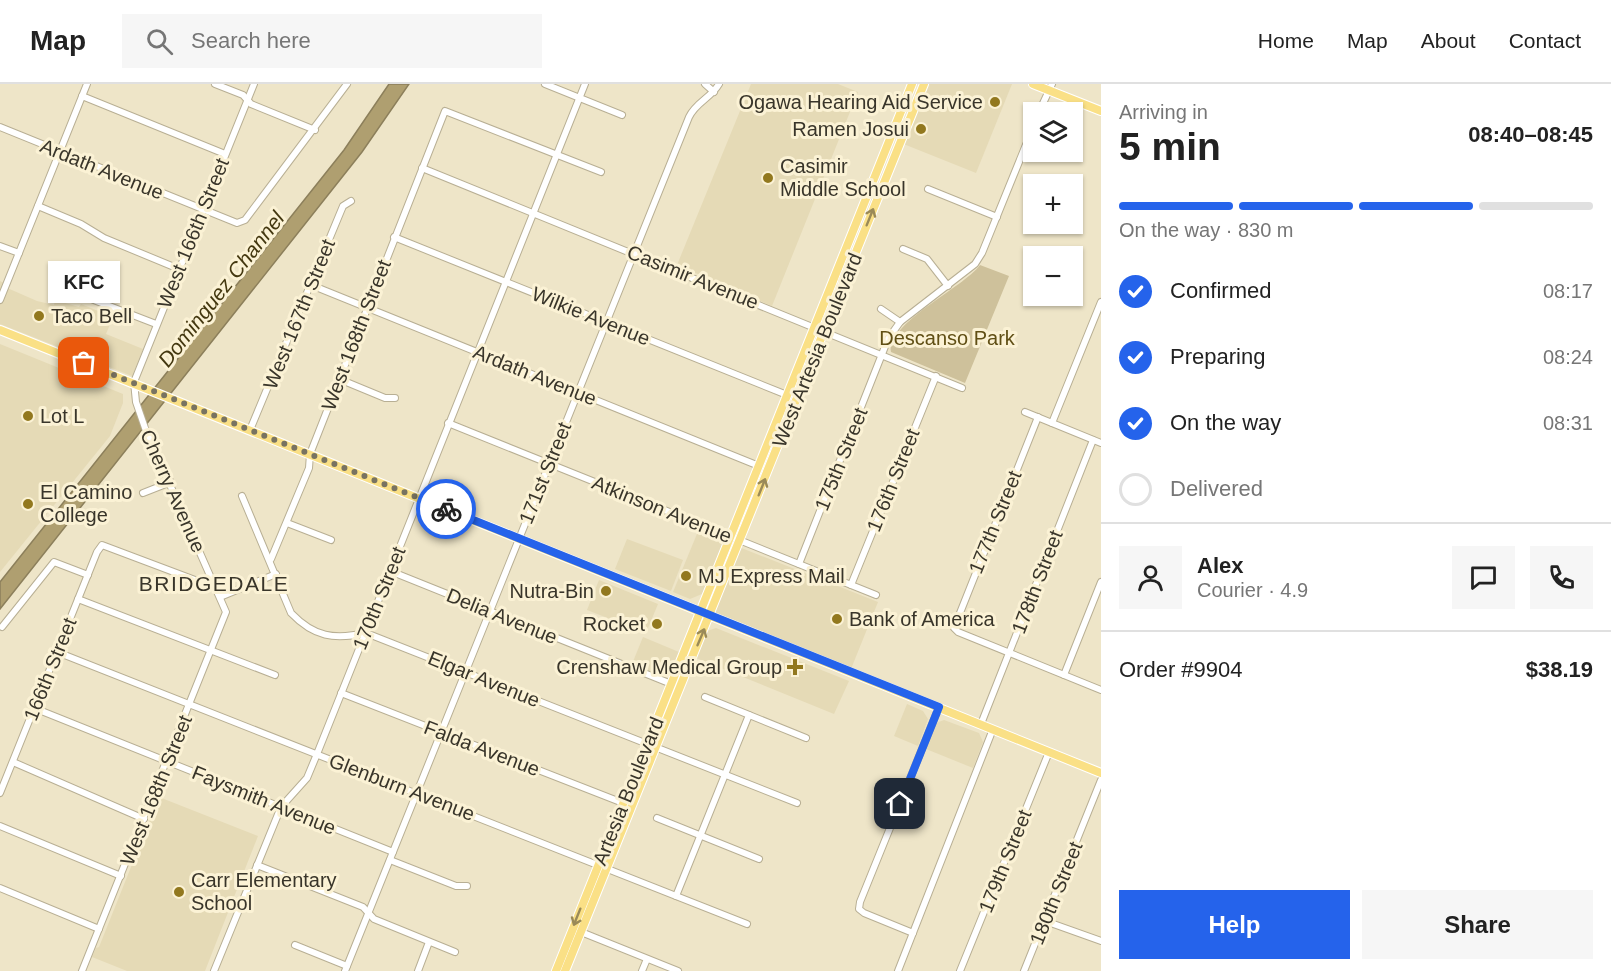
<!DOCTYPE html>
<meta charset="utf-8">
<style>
:root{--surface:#fff;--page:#f6f6f6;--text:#222;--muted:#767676;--line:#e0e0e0;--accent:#2563eb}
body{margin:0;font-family:Arial,sans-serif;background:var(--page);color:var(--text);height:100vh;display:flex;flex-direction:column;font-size:22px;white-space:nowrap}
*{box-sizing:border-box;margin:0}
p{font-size:20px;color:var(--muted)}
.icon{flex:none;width:33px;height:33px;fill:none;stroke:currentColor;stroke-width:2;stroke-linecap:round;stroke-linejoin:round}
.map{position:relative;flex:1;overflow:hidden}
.side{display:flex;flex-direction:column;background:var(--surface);width:510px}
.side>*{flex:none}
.buttons{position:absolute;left:1023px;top:18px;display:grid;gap:12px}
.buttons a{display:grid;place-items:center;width:60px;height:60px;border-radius:0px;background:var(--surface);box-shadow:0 2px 4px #0004;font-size:30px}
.pin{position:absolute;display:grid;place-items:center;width:51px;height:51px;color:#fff;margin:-26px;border-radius:12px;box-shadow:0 3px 9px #0006}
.courier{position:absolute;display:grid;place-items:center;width:60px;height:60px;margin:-30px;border:4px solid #2563eb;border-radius:50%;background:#fff;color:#222;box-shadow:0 2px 8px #0007}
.bubble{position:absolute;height:42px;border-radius:0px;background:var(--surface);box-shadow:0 2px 4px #0004;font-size:20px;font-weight:700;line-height:42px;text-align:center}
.summary em{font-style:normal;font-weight:700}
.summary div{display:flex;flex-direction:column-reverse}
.summary{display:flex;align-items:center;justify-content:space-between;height:102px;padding:0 18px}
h1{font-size:39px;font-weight:700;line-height:45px}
.bar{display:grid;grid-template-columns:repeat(4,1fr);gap:9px 6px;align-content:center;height:72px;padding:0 18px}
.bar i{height:8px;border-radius:4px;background:var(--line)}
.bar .on{background:var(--accent)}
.bar p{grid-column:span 4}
.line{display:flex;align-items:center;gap:15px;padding:0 18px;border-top:2px solid var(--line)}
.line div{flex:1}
.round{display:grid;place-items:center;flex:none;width:63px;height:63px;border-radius:0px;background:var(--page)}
ol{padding:0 18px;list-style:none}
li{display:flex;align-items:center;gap:18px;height:66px}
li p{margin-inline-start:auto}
li .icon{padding:6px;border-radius:50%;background:var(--accent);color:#fff;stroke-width:4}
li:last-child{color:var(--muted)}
li i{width:33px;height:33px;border:3px solid var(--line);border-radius:50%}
.cta{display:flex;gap:12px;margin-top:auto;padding:12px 18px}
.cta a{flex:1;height:69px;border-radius:0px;background:var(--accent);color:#fff;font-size:24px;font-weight:700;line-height:69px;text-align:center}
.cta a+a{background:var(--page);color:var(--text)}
header{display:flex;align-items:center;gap:36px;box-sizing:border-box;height:84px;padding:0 30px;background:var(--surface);border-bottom:2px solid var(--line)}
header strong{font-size:28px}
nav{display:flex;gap:33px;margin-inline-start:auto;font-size:21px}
.search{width:420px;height:54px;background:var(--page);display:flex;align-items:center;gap:15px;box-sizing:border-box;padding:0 21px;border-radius:0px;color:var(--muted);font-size:22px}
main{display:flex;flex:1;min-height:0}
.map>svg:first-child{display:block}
.built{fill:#e5dab6}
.green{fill:#cec19b}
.water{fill:#af9f70;stroke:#8c7f5b;stroke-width:1.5}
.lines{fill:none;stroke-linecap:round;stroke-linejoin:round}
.minor-casing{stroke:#b8af94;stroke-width:8}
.major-casing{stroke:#fff;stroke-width:10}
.minor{stroke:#fff;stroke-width:6}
.major{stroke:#fae086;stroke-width:8}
.oneway{stroke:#9a8a58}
.done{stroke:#787361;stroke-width:6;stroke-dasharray:0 10.8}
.route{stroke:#2563eb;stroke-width:8}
.poi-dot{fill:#92781e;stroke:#fbf2d5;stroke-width:2}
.labels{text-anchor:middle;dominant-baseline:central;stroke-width:6;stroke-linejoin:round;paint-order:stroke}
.poi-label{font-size:20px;fill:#39352a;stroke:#fbf2d5;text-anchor:start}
.street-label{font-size:20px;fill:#39352a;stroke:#fbf2d5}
.park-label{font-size:20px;fill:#604f15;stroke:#fbf2d5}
.water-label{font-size:21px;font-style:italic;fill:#443810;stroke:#fbf2d5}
.neighbourhood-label{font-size:21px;letter-spacing:1.5px;fill:#39352a;stroke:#fbf2d5}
</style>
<header>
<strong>Map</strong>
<div class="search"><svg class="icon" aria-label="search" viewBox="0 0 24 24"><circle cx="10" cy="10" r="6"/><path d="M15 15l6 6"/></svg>Search here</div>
<nav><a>Home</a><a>Map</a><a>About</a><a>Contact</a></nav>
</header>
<main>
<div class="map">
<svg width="1101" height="887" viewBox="0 0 1101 887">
<rect width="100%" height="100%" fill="#eee5c8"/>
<g class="built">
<polygon points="751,0 838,0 858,8 772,222 677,181"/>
<polygon points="925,0 1012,0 976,89 901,59"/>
<polygon points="0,197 6,200 5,203 37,217 54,221 55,216 79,223 81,220 113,233 106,250 143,265 132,292 0,240"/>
<polygon points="0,260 123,310 123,319 110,352 0,488"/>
<polygon points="699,445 718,452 722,461 702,510 690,515 673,508"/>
<polygon points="627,455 683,476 671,507 615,485"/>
<polygon points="739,463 878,518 851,585 713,529"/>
<polygon points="599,496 658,520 646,549 587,526"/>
<polygon points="716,544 849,597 834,630 696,574 707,547"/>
<polygon points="643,553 679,568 671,586 659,591 632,580"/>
<polygon points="907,620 923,627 928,635 918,662 894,652"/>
<polygon points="944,636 979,649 983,658 973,684 926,665 936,639"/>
<polygon points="159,713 258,752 205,887 127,887 92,873 96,864 99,863"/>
</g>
<path class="green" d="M980,181L1009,192L965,299L891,268C887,239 963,204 980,181Z"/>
<polygon class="water" points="389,0 409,0 362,68 0,525 0,498 344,66"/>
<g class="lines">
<defs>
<g id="minor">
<polyline points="215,0 243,11 251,20 315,46"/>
<polyline points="545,0 622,31"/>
<polyline points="705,0 714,8"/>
<polyline points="82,12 225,70"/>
<polyline points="1039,28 1052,0"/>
<polyline points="0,43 237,139 245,136 347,0"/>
<polyline points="422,84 962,304"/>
<polyline points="928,105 997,133"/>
<polyline points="38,122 81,140 104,154 179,185"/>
<polyline points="394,153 787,311"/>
<polyline points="0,162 19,169"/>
<polyline points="903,165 927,175 948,202"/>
<polyline points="311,201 759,382"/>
<polyline points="73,208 156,240"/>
<polyline points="0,216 87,0"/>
<polyline points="881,225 900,238"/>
<polyline points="339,295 385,314 395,314"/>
<polyline points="1025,328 1101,359"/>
<polyline points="1038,333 954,544 958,548 1101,606"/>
<polyline points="448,339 876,511"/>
<polyline points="1052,339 1101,218"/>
<polyline points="250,346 343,122 351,117"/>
<polyline points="143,409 171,398"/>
<path d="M242,412L291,529C314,553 334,556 366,549L797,719"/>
<polyline points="287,439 331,456"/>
<polyline points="271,475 309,384 310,370 445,27 601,88"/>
<polyline points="799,480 888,255 900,238 975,180 982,169 1034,41"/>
<polyline points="390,487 674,601"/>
<polyline points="851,501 936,292"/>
<polyline points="220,513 276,490"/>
<polyline points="78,515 275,591"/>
<polyline points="2,543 54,478 88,491"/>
<polyline points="57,568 747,840"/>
<polyline points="1064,591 1101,498"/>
<polyline points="341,609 623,719"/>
<polyline points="705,613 806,654"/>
<polyline points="34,624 393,768"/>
<polyline points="981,640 1093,356"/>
<polyline points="13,678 144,735"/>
<polyline points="0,709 97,468 102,461 203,499 212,496"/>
<polyline points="657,734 759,775"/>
<polyline points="0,742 121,792"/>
<polyline points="390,776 456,802 467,802"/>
<polyline points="257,781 363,823 374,835 455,868"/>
<polyline points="0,804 99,845"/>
<polyline points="676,812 749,631"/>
<polyline points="1045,837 1101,857"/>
<polyline points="581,848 678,887"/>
<polyline points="913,849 864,829 859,825 860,818 939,623"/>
<polyline points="295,861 347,882"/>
<polyline points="82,887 226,528 145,344 136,318 134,298 254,0"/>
<polyline points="214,887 281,723 307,694 317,670 585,0"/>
<path d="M345,887L689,33C696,18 711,14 719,0"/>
<polyline points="418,887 429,858"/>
<polyline points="642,887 647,875"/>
<polyline points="898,887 993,645"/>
<polyline points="960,887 1049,668"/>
<polyline points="1024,887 1101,696"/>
</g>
<g id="major">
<polyline points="1033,0 1101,27"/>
<polyline points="0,246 1101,689"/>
<polyline points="556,887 912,0"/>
<polyline points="565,887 924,0"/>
</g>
</defs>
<use href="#minor" class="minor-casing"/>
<use href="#major" class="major-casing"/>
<use href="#minor" class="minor"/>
<use href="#major" class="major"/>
</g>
<defs><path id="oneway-shaft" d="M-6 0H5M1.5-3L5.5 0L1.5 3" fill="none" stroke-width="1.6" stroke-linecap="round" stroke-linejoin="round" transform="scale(1.5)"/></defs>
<g class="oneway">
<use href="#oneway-shaft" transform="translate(870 133) rotate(-68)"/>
<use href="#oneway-shaft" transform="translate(762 403) rotate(-68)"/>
<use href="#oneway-shaft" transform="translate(701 553) rotate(-67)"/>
<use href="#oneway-shaft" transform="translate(577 833) rotate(112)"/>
</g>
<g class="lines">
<polyline class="done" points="84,279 446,425"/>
<polyline class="route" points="446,425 939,623 900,720"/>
</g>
<g class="poi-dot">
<circle cx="995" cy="18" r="6"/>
<circle cx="921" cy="45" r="6"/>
<circle cx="768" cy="94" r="6"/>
<circle cx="39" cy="232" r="6"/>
<circle cx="28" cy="332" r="6"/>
<circle cx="28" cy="420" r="6"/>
<circle cx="686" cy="492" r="6"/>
<circle cx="606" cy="507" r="6"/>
<circle cx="837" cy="535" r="6"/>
<circle cx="657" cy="540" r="6"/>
<path d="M792 574h6v6h6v6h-6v6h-6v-6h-6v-6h6z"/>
<circle cx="179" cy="808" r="6"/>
</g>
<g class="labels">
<g class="poi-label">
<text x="983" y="18" text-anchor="end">Ogawa Hearing Aid Service</text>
<text x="909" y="45" text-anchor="end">Ramen Josui</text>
<text x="780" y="82">Casimir<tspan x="780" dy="23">Middle School</tspan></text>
<text x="51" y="232">Taco Bell</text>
<text x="40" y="332">Lot L</text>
<text x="40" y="408">El Camino<tspan x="40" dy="23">College</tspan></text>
<text x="698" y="492">MJ Express Mail</text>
<text x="594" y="507" text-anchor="end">Nutra-Bin</text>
<text x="849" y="535">Bank of America</text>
<text x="645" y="540" text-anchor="end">Rocket</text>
<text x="782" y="583" text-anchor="end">Crenshaw Medical Group</text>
<text x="191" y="796">Carr Elementary<tspan x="191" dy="23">School</tspan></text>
</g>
<g class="street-label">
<text transform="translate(102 85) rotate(22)">Ardath Avenue</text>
<text transform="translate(193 149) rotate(-68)">West 166th Street</text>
<text transform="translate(693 193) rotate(22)">Casimir Avenue</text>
<text transform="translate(299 230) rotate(-68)">West 167th Street</text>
<text transform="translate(591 232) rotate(22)">Wilkie Avenue</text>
<text transform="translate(356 251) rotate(-69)">West 168th Street</text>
<text transform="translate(817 266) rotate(-68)">West Artesia Boulevard</text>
<text transform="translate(535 291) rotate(22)">Ardath Avenue</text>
<text transform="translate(841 375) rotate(-68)">175th Street</text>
<text transform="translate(545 389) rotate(-68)">171st Street</text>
<text transform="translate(893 396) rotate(-68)">176th Street</text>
<text transform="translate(173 407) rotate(66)">Cherry Avenue</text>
<text transform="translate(662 425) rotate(22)">Atkinson Avenue</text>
<text transform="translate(995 438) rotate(-68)">177th Street</text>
<text transform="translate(1037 498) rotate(-69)">178th Street</text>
<text transform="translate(379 514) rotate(-68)">170th Street</text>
<text transform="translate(502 532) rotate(22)">Delia Avenue</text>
<text transform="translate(50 585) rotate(-68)">166th Street</text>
<text transform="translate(484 595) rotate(22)">Elgar Avenue</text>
<text transform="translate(482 664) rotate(21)">Falda Avenue</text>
<text transform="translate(402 703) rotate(21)">Glenburn Avenue</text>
<text transform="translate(156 706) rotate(-68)">West 168th Street</text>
<text transform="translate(628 707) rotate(-68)">Artesia Boulevard</text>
<text transform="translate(264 716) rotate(22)">Faysmith Avenue</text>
<text transform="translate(1005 777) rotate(-68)">179th Street</text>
<text transform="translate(1056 809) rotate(-68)">180th Street</text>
</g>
<g class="park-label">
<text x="947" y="254">Descanso Park</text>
</g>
<g class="water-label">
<text transform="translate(221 205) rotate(-52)">Dominguez Channel</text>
</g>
<g class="neighbourhood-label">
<text x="214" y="499">BRIDGEDALE</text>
</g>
</g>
</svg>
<div class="buttons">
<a><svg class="icon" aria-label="layers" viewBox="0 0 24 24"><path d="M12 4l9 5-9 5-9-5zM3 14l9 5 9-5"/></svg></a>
<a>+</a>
<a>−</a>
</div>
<div class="pin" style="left:84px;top:279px;background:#ea580c"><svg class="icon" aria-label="bag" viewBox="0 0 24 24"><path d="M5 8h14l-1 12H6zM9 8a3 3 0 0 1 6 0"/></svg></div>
<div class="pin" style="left:900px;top:720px;background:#1f2937"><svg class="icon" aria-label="home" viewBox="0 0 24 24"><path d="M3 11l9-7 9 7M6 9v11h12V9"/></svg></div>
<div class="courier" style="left:446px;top:425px"><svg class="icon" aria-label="bike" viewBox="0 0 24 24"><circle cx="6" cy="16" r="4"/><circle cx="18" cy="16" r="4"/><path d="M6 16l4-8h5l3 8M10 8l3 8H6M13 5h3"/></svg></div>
<div class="bubble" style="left:48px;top:177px;width:72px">KFC</div>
</div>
<section class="side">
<div class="summary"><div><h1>5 min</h1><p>Arriving in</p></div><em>08:40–08:45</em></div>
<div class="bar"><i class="on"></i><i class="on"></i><i class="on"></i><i></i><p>On the way · 830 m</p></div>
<ol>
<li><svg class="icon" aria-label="check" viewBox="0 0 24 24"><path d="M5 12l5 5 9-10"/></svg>Confirmed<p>08:17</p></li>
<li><svg class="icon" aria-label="check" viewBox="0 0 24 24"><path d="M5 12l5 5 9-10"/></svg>Preparing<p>08:24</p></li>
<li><svg class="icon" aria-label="check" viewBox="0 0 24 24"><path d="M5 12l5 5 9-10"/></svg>On the way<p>08:31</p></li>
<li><i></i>Delivered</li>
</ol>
<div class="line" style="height:108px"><a class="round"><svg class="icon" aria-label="person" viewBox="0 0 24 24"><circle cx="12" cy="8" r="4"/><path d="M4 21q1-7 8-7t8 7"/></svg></a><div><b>Alex</b><p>Courier · 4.9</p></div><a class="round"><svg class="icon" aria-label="chat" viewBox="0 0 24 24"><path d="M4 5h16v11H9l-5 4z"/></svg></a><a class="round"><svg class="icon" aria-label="phone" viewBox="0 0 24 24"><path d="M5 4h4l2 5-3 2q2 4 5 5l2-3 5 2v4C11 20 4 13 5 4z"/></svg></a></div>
<div class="line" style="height:78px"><div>Order #9904</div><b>$38.19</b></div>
<div class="cta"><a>Help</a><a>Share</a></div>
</section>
</main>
